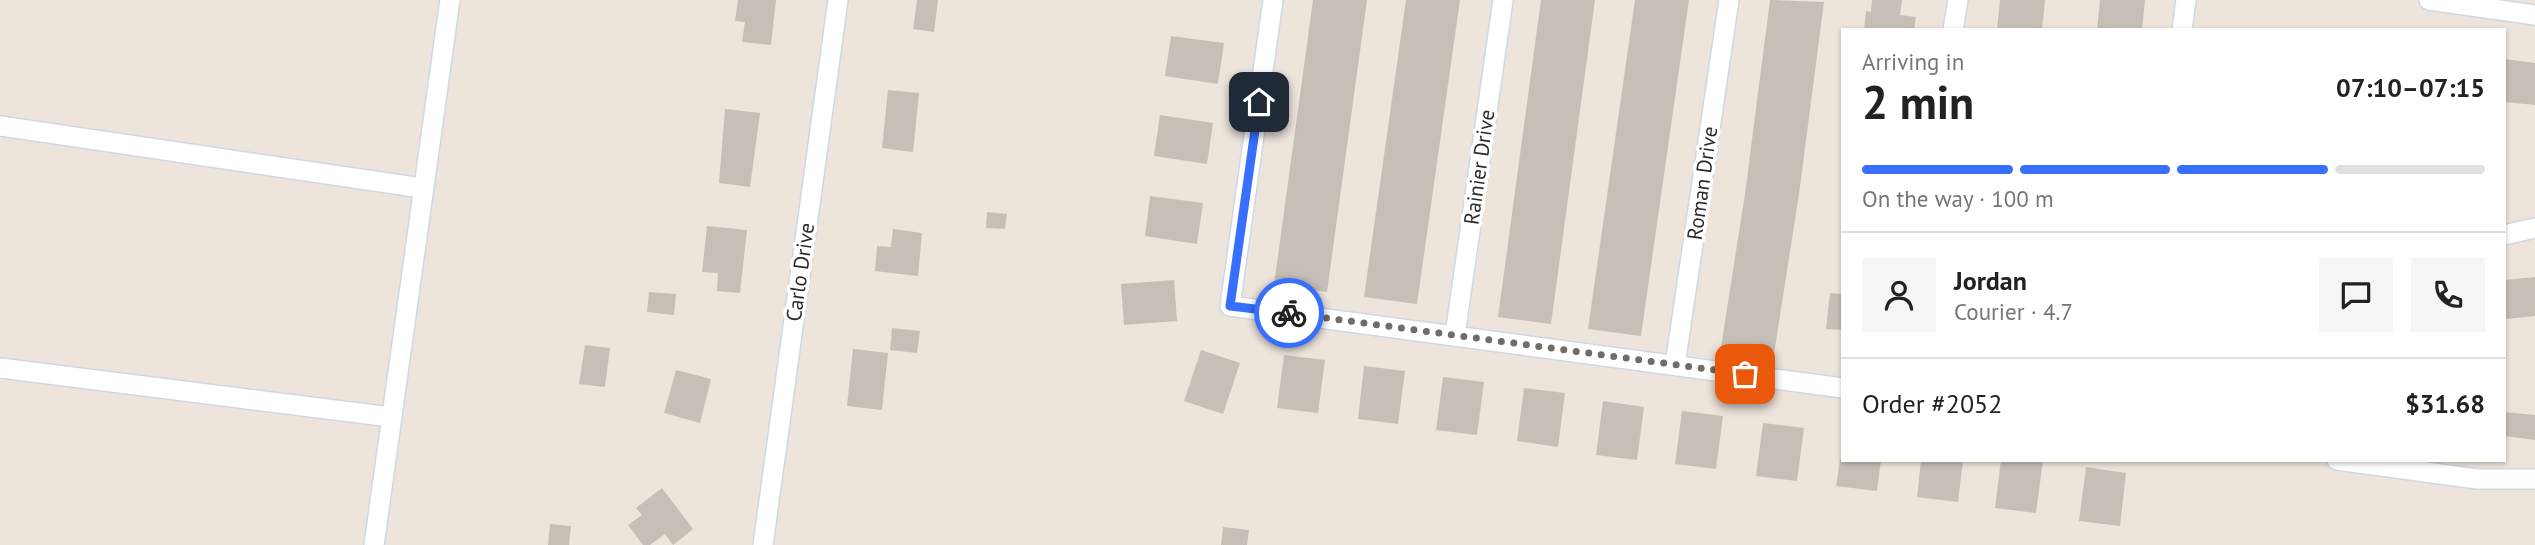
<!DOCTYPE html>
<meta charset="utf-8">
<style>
:root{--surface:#fff;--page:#f6f6f6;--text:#222;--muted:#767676;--line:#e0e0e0;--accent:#3770ff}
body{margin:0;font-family:"PT Sans",sans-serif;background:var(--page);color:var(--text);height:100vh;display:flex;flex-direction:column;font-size:26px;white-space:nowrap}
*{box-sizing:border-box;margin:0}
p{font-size:23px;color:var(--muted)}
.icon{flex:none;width:38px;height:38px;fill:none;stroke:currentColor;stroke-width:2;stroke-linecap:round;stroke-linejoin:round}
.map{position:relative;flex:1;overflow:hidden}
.details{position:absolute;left:1841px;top:28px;width:665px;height:434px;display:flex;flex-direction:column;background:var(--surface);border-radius:0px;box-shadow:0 2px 5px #0004}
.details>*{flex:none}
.pin{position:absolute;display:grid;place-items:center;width:60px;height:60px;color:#fff;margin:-30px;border-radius:14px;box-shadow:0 4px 10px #0006}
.courier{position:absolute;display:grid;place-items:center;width:70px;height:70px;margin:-35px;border:5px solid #3770ff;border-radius:50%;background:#fff;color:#222;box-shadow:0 2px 9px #0007}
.summary em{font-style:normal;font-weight:700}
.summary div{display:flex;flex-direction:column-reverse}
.summary{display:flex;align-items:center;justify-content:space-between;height:119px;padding:0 21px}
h1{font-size:46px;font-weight:700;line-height:52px}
.bar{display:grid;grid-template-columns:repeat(4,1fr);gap:10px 7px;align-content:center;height:84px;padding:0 21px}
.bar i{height:9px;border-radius:5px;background:var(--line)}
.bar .selected{background:var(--accent)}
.bar p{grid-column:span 4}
.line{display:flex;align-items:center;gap:18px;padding:0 21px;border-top:2px solid var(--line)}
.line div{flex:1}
.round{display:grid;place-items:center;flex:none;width:74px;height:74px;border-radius:0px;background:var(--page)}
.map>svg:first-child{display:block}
.building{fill:#c6bfb8}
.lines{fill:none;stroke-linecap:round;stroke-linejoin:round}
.street-casing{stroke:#d1d7e4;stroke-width:22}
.street{stroke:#fff;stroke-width:19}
.done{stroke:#6f6c69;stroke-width:7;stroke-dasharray:0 12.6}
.route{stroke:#3770ff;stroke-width:9}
.labels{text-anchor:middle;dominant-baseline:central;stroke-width:7;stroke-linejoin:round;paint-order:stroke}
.street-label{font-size:21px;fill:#2b2b2b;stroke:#fff}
</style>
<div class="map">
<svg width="2535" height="545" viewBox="0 0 2535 545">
<rect width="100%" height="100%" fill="#ede4dc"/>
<g class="building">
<polygon points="738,0 776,0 771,45 742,42 745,22 735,21"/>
<polygon points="917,0 938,0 934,32 913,29"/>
<polygon points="1313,0 1367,0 1327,292 1274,285"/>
<polygon points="1406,0 1460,0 1417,304 1364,297"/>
<polygon points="1541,0 1595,0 1551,324 1498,317"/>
<polygon points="1635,0 1689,0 1641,336 1588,329"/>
<polygon points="1770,0 1824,2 1799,194 1774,354 1721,347 1745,194"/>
<polygon points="1872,0 1902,0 1900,15 1916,17 1914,30 1864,30 1866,11 1871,12"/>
<polygon points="2000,0 2045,0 2042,30 1997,30"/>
<polygon points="2100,0 2145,0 2142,30 2097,30"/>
<polygon points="1171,36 1224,43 1218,84 1165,76"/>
<polygon points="2504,59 2535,63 2535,105 2504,102"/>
<polygon points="888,90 919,93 913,152 882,148"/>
<polygon points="725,109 760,113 750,187 719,183"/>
<polygon points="1160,115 1213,123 1207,164 1154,156"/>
<polygon points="1150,196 1203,203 1197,244 1145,236"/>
<polygon points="987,212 1007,214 1005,229 986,228"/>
<polygon points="707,226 747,230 740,293 717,291 718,273 702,272"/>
<polygon points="893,229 922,233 918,276 875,271 877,246 891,247"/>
<polygon points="2535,277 2535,316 2506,319 2504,280"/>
<polygon points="1174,280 1177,321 1124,325 1121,284"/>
<polygon points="649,292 676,294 674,315 647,312"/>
<polygon points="1830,293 1843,294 1843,330 1826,329"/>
<polygon points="892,328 920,331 917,353 890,350"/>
<polygon points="585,345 610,348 605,387 579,384"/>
<polygon points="853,349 888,353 882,410 847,406"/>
<polygon points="1201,350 1240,363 1223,414 1184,401"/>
<polygon points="1284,355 1325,360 1318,413 1277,408"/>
<polygon points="1364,366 1405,371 1398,424 1358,419"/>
<polygon points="676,370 711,379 700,423 664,413"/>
<polygon points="1443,377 1484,382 1477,435 1436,430"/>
<polygon points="1524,388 1565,393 1558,447 1517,441"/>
<polygon points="1603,401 1644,407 1637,460 1596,455"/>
<polygon points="1682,411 1723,416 1716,469 1675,464"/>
<polygon points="2504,412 2535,415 2535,440 2504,436"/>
<polygon points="1763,423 1804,428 1797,481 1756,476"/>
<polygon points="1840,460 1881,460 1877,491 1836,486"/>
<polygon points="1921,460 1963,460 1958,502 1917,497"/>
<polygon points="2001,460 2043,460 2036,513 1995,508"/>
<polygon points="2086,467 2126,473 2120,526 2079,521"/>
<polygon points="662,488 693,529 673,545 665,534 650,545 643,545 628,525 642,515 636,508"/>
<polygon points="550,524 571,526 569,545 548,545"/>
<polygon points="1223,527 1249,530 1247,545 1221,545"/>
</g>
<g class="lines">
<defs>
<g id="street">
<polyline points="1273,0 1230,306 1843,388"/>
<polyline points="2429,0 2535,15"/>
<polyline points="1953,30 1958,0"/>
<polyline points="2182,30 2186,0"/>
<polyline points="0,126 422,188"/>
<polyline points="2504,235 2535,228"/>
<polyline points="1455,335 1503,0"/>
<polyline points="1675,365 1729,0"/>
<polyline points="0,368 391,417"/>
<polyline points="2337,460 2477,479 2535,479"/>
<polyline points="374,545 450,0"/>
<polyline points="763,545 838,0"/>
</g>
</defs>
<use href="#street" class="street-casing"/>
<use href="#street" class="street"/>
</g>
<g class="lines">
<polyline class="done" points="1289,313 1745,374"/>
<polyline class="route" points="1259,102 1230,306 1289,313"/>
</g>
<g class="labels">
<g class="street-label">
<text transform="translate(1479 167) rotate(-82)">Rainier Drive</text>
<text transform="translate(1702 183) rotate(-82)">Roman Drive</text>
<text transform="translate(800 272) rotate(-82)">Carlo Drive</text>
</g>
</g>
</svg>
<div class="pin" style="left:1745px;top:374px;background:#ea580c"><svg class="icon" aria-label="bag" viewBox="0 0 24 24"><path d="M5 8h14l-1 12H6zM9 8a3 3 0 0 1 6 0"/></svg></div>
<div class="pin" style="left:1259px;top:102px;background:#1f2937"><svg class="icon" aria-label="home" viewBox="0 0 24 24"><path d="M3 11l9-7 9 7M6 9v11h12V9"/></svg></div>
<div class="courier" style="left:1289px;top:313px"><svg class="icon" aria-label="bike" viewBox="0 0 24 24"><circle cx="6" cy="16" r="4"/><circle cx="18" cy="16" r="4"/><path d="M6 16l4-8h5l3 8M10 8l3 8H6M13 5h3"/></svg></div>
<section class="details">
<div class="summary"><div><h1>2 min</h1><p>Arriving in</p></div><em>07:10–07:15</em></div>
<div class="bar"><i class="selected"></i><i class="selected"></i><i class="selected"></i><i></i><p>On the way · 100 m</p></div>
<div class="line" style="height:126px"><a class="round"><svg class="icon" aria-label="person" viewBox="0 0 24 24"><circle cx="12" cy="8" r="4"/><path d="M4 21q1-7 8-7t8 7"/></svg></a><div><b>Jordan</b><p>Courier · 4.7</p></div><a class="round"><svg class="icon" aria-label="chat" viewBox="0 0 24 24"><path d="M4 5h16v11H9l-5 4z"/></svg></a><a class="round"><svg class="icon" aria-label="phone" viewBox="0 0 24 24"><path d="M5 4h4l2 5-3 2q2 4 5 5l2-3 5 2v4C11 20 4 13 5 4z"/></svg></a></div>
<div class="line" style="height:91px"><div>Order #2052</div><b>$31.68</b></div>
</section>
</div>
